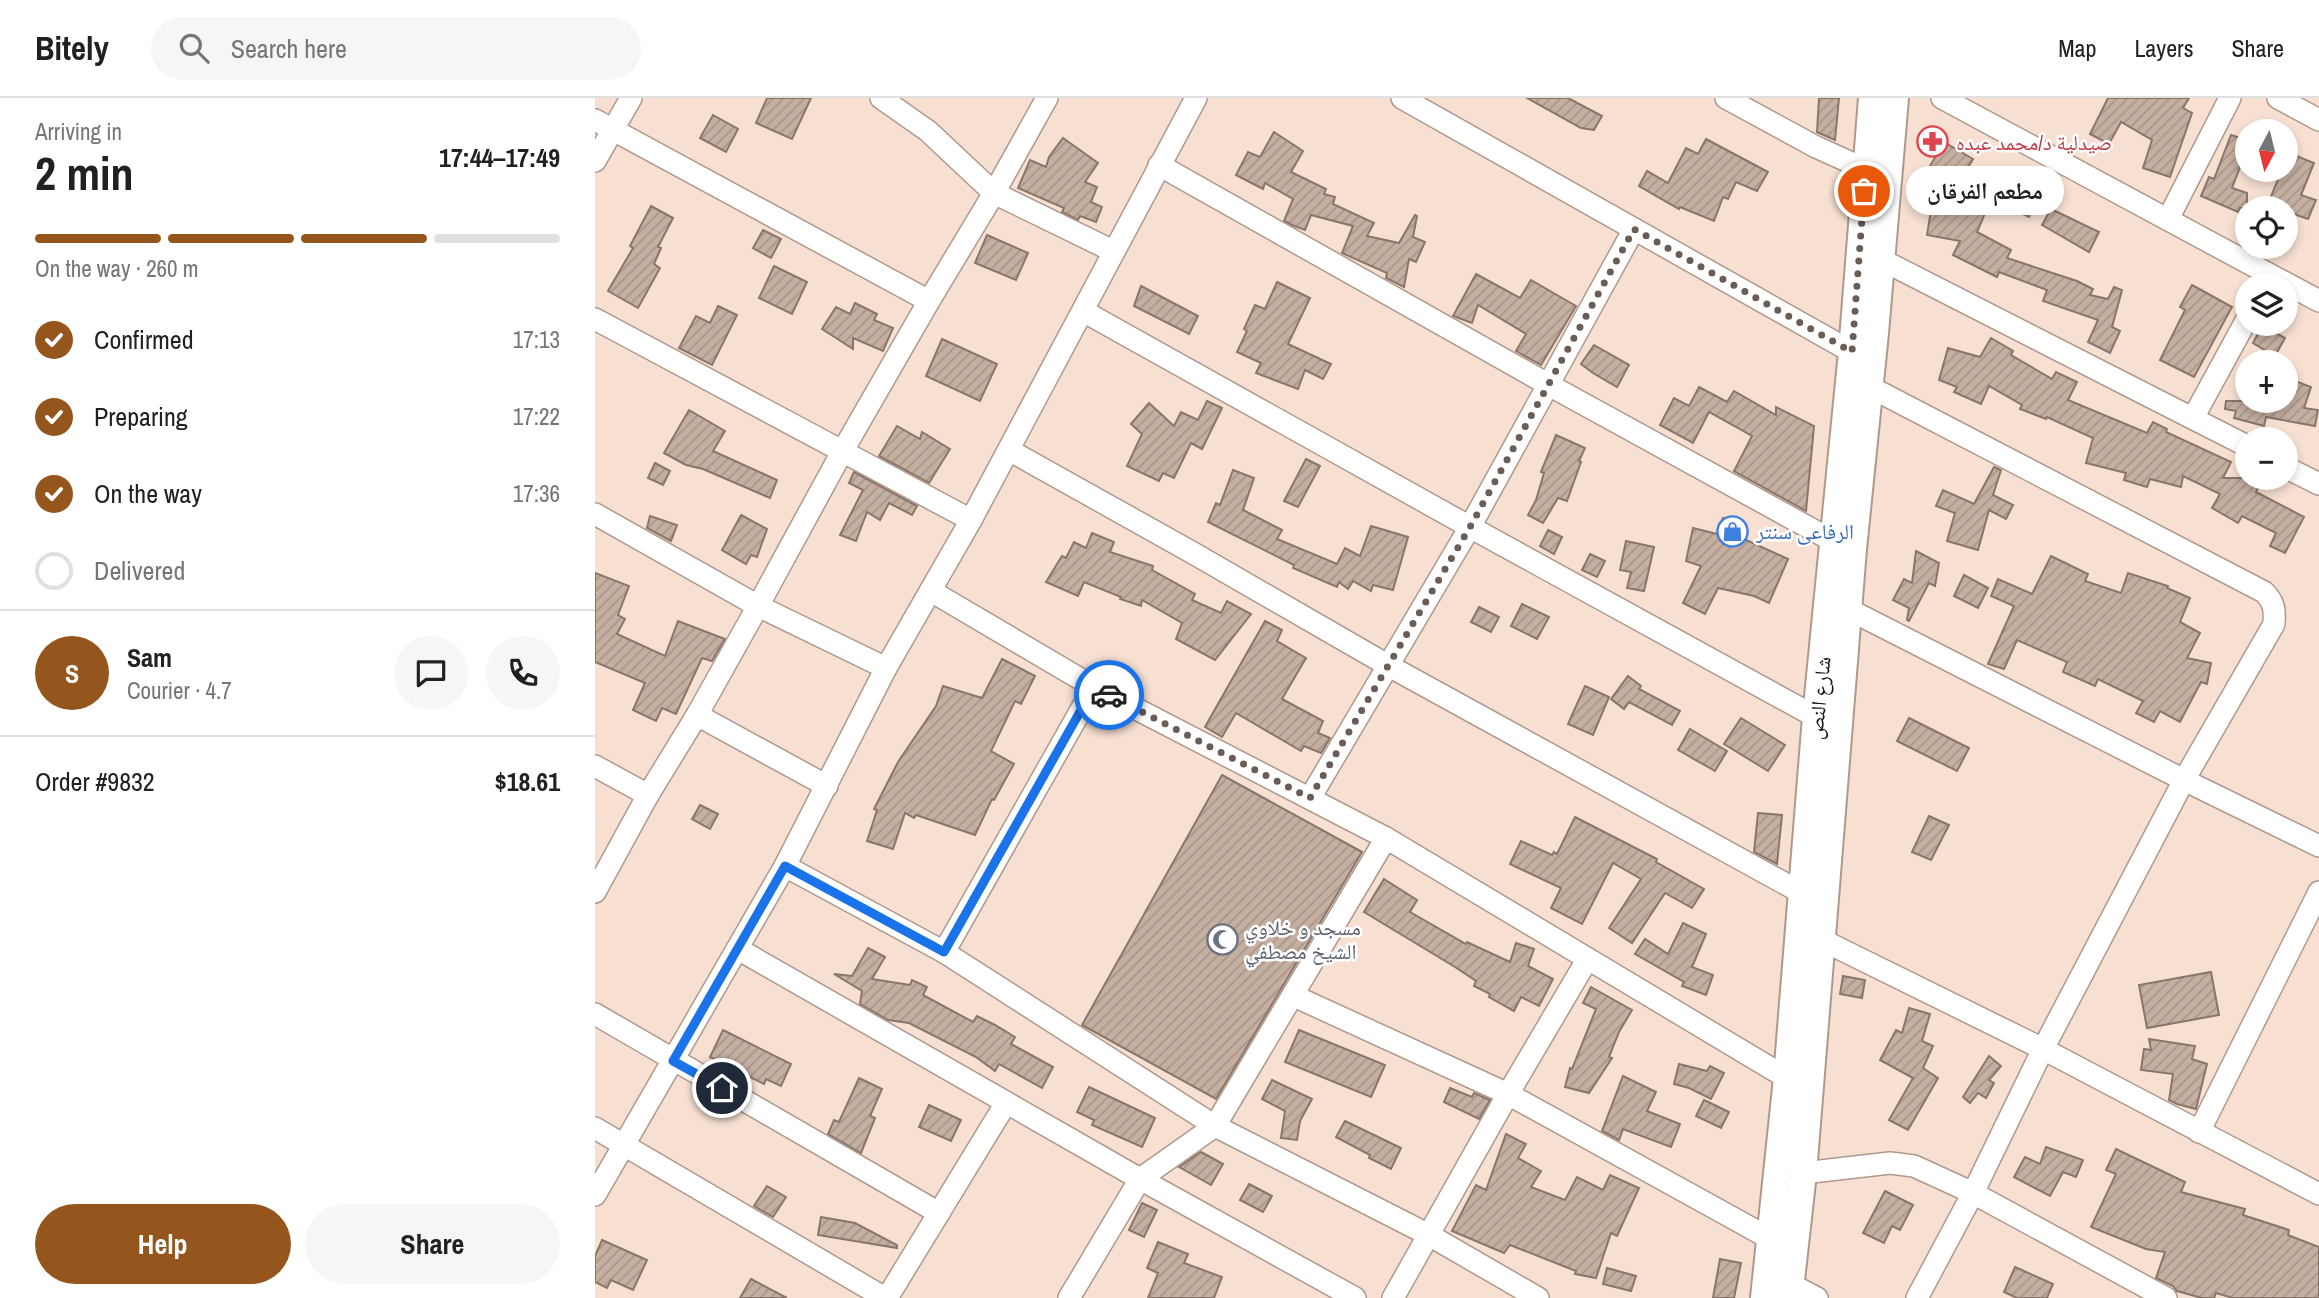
<!DOCTYPE html>
<meta charset="utf-8">
<style>
:root{--surface:#fff;--page:#f6f6f6;--text:#202124;--muted:#757577;--line:#e0e0e0;--accent:#95561d}
body{margin:0;font-family:"Archivo Narrow","Noto Naskh Arabic",sans-serif;background:var(--page);color:var(--text);height:100vh;display:flex;flex-direction:column;font-size:26px;white-space:nowrap}
*{box-sizing:border-box;margin:0}
p{font-size:23px;color:var(--muted)}
.icon{flex:none;width:38px;height:38px;fill:none;stroke:currentColor;stroke-width:2;stroke-linecap:round;stroke-linejoin:round}
.map{position:relative;flex:1;overflow:hidden}
.sheet{display:flex;flex-direction:column;background:var(--surface);width:595px}
.sheet>*{flex:none}
.needle{width:46px;rotate:187deg}
.fabs{position:absolute;left:1640px;top:21px;display:grid;gap:14px}
.fabs a{display:grid;place-items:center;width:63px;height:63px;border-radius:50%;background:var(--surface);box-shadow:0 4px 10px #0003;font-size:35px}
.pin{position:absolute;display:grid;place-items:center;width:60px;height:60px;color:#fff;margin:-30px;border:4px solid #fff;border-radius:50%;box-shadow:0 2px 7px #0007}
.courier{position:absolute;display:grid;place-items:center;width:70px;height:70px;margin:-35px;border:5px solid #1a73e8;border-radius:50%;background:#fff;color:#222;box-shadow:0 2px 9px #0007}
.bubble{position:absolute;height:49px;border-radius:24px;background:var(--surface);box-shadow:0 4px 10px #0003;font-size:23px;font-weight:800;line-height:49px;text-align:center}
.head em{font-style:normal;font-weight:800}
.head div{display:flex;flex-direction:column-reverse}
.head{display:flex;align-items:center;justify-content:space-between;height:119px;padding:0 35px}
h1{font-size:46px;font-weight:800;line-height:52px}
.bar{display:grid;grid-template-columns:repeat(4,1fr);gap:10px 7px;align-content:center;height:84px;padding:0 35px}
.bar i{height:9px;border-radius:5px;background:var(--line)}
.bar .current{background:var(--accent)}
.bar p{grid-column:span 4}
.line{display:flex;align-items:center;gap:18px;padding:0 35px;border-top:2px solid var(--line)}
.line div{flex:1}
.round{display:grid;place-items:center;flex:none;width:74px;height:74px;border-radius:37px;background:var(--page)}
ol{padding:0 35px;list-style:none}
li{display:flex;align-items:center;gap:21px;height:77px}
li p{margin-inline-start:auto}
li .icon{padding:7px;border-radius:50%;background:var(--accent);color:#fff;stroke-width:4}
li:last-child{color:var(--muted)}
li i{width:38px;height:38px;border:4px solid var(--line);border-radius:50%}
.primary-button{display:flex;gap:14px;margin-top:auto;padding:14px 35px}
.primary-button a{flex:1;height:80px;border-radius:42px;background:var(--accent);color:#fff;font-size:28px;font-weight:800;line-height:80px;text-align:center}
.primary-button a+a{background:var(--page);color:var(--text)}
header{display:flex;align-items:center;gap:42px;box-sizing:border-box;height:98px;padding:0 35px;background:var(--surface);border-bottom:2px solid var(--line)}
header strong{font-size:33px}
nav{display:flex;gap:38px;margin-inline-start:auto;font-size:24px}
.search{width:490px;height:63px;background:var(--page);display:flex;align-items:center;gap:18px;box-sizing:border-box;padding:0 24px;border-radius:38px;color:var(--muted);font-size:26px}
main{display:flex;flex:1;min-height:0}
.map>svg:first-child{display:block}
.building{fill:url(#building-hatch);stroke:#8a7669;stroke-width:2}
.lines{fill:none;stroke-linecap:round;stroke-linejoin:round}
.minor-casing{stroke:#ae998c;stroke-width:24}
.major-casing{stroke:#ae998c;stroke-width:30}
.minor{stroke:#fff;stroke-width:21}
.major{stroke:#fff;stroke-width:26}
.done{stroke:#695d55;stroke-width:7;stroke-dasharray:0 12.6}
.route{stroke:#1a73e8;stroke-width:9}
.labels{text-anchor:middle;dominant-baseline:central;stroke-width:5;stroke-linejoin:round;paint-order:stroke}
.health-label{font-size:21px;fill:#be3a42;stroke:#fff;text-anchor:start}
.shop-label{font-size:21px;fill:#366cbe;stroke:#fff;text-anchor:start}
.street-label{font-size:21px;fill:#1d1611;stroke:#fff}
.worship-label{font-size:21px;fill:#5b616d;stroke:#fff;text-anchor:start}
</style>
<header>
<strong>Bitely</strong>
<div class="search"><svg class="icon" aria-label="search" viewBox="0 0 24 24"><circle cx="10" cy="10" r="6"/><path d="M15 15l6 6"/></svg>Search here</div>
<nav><a>Map</a><a>Layers</a><a>Share</a></nav>
</header>
<main>
<section class="sheet">
<div class="head"><div><h1>2 min</h1><p>Arriving in</p></div><em>17:44–17:49</em></div>
<div class="bar"><i class="current"></i><i class="current"></i><i class="current"></i><i></i><p>On the way · 260 m</p></div>
<ol>
<li><svg class="icon" aria-label="check" viewBox="0 0 24 24"><path d="M5 12l5 5 9-10"/></svg>Confirmed<p>17:13</p></li>
<li><svg class="icon" aria-label="check" viewBox="0 0 24 24"><path d="M5 12l5 5 9-10"/></svg>Preparing<p>17:22</p></li>
<li><svg class="icon" aria-label="check" viewBox="0 0 24 24"><path d="M5 12l5 5 9-10"/></svg>On the way<p>17:36</p></li>
<li><i></i>Delivered</li>
</ol>
<div class="line" style="height:126px"><b class="round" style="background:var(--accent);color:#fff">S</b><div><b>Sam</b><p>Courier · 4.7</p></div><a class="round"><svg class="icon" aria-label="chat" viewBox="0 0 24 24"><path d="M4 5h16v11H9l-5 4z"/></svg></a><a class="round"><svg class="icon" aria-label="phone" viewBox="0 0 24 24"><path d="M5 4h4l2 5-3 2q2 4 5 5l2-3 5 2v4C11 20 4 13 5 4z"/></svg></a></div>
<div class="line" style="height:91px"><div>Order #9832</div><b>$18.61</b></div>
<div class="primary-button"><a>Help</a><a>Share</a></div>
</section>
<div class="map">
<svg width="1724" height="1200" viewBox="0 0 1724 1200">
<defs>
<pattern id="building-hatch" width="6" height="6" patternUnits="userSpaceOnUse" patternTransform="scale(1.75)"><rect width="6" height="6" fill="#c5afa1"/><path d="M-1 1l2-2M0 6l6-6M5 7l2-2" fill="none" stroke="#a9968a"/></pattern>
</defs>
<rect width="100%" height="100%" fill="#f7e0d2"/>
<g class="building">
<polygon points="172,0 216,0 197,41 161,25"/>
<polygon points="932,0 973,0 1007,18 999,32 986,30"/>
<polygon points="1224,0 1244,0 1240,42 1222,34"/>
<polygon points="1513,0 1594,0 1588,10 1597,15 1575,79 1548,70 1557,42 1526,24 1514,46 1495,36"/>
<polygon points="118,17 143,31 131,54 105,40"/>
<polygon points="679,34 708,53 696,74 731,91 729,96 740,99 738,106 779,125 772,138 804,145 820,117 822,118 818,139 830,144 821,164 814,161 809,189 791,180 792,175 747,155 758,128 716,117 710,132 697,127 689,123 698,101 670,85 668,91 641,77 653,54 665,59"/>
<polygon points="1636,37 1652,42 1652,51 1637,90 1652,95 1652,110 1645,110 1643,114 1606,98 1614,79 1619,81"/>
<polygon points="468,40 503,65 490,84 502,89 496,104 507,109 501,124 485,118 483,122 467,114 469,110 423,90 435,62 451,69 454,59"/>
<polygon points="1111,41 1173,74 1162,93 1141,84 1133,101 1128,99 1119,123 1085,109 1084,111 1044,88 1052,73 1073,85 1091,50 1103,56"/>
<polygon points="1349,44 1378,61 1365,83 1396,101 1382,134 1416,152 1412,160 1482,183 1498,191 1495,197 1513,201 1519,189 1527,192 1517,229 1525,233 1515,255 1493,244 1503,222 1448,203 1452,192 1404,174 1402,179 1358,157 1365,143 1332,137 1341,81 1331,75"/>
<polygon points="1694,55 1719,65 1706,97 1721,102 1713,121 1690,113 1690,110 1671,110 1687,72 1690,72 1690,63"/>
<polygon points="1409,83 1428,91 1428,89 1442,96 1434,119 1401,104"/>
<polygon points="56,108 78,120 63,149 66,150 59,166 65,170 43,210 13,193 38,150 35,148"/>
<polygon points="1456,111 1504,134 1494,154 1447,127"/>
<polygon points="168,132 186,141 176,160 158,150"/>
<polygon points="392,137 433,155 421,182 380,165"/>
<polygon points="179,168 212,184 197,216 164,200"/>
<polygon points="881,176 925,200 936,182 981,208 946,267 921,253 931,236 883,207 877,225 858,218"/>
<polygon points="682,184 715,200 693,246 736,266 728,281 710,272 703,291 661,275 666,265 642,254 652,233 649,231 660,207 670,211"/>
<polygon points="1597,187 1637,209 1599,279 1565,262 1590,212 1585,209"/>
<polygon points="546,188 603,218 594,236 539,208"/>
<polygon points="260,205 282,216 279,222 298,230 288,253 258,240 258,251 227,231 241,209 255,216"/>
<polygon points="123,208 142,217 117,267 84,250 101,218 115,225"/>
<polygon points="1667,228 1690,240 1680,258 1658,245"/>
<polygon points="1396,240 1418,253 1416,257 1457,281 1461,274 1482,284 1473,302 1552,335 1558,324 1572,331 1571,334 1636,364 1628,380 1669,380 1661,394 1709,419 1690,455 1675,448 1681,435 1647,418 1643,425 1617,410 1625,396 1588,378 1586,389 1555,381 1552,389 1529,382 1531,375 1491,365 1498,340 1452,319 1451,321 1425,311 1427,307 1394,288 1386,306 1359,294 1362,289 1344,282 1353,250 1385,259"/>
<polygon points="347,241 402,266 385,303 331,278"/>
<polygon points="999,247 1034,267 1022,289 998,275 986,266"/>
<polygon points="1690,279 1716,289 1709,310 1723,312 1720,328 1671,319 1669,328 1639,320 1641,313 1630,311 1631,303 1690,303"/>
<polygon points="1104,289 1132,304 1139,293 1181,317 1181,309 1219,328 1211,413 1139,373 1157,338 1114,314 1098,345 1065,327 1079,300 1094,308"/>
<polygon points="612,303 627,310 607,351 596,345 579,380 568,375 564,383 532,368 547,336 536,326 554,305 579,328 586,314 603,322"/>
<polygon points="94,312 130,333 118,353 182,382 175,400 108,371 91,367 69,355"/>
<polygon points="302,328 325,341 327,334 355,351 334,385 284,358"/>
<polygon points="961,337 990,350 984,363 986,364 972,403 963,400 948,425 933,417 941,402 949,375 946,374"/>
<polygon points="711,361 725,368 703,409 689,403"/>
<polygon points="60,365 75,373 68,387 53,380"/>
<polygon points="1399,369 1406,372 1398,397 1418,407 1411,421 1394,412 1383,452 1352,443 1360,415 1341,408 1348,392 1379,406"/>
<polygon points="638,372 659,380 648,412 687,432 682,441 742,466 750,450 765,458 776,428 813,439 798,492 778,487 776,493 758,483 753,491 744,484 742,489 698,470 699,467 613,424 621,405 625,407"/>
<polygon points="259,374 322,408 317,417 294,405 285,422 272,414 261,443 245,437 268,392 254,385"/>
<polygon points="146,417 172,431 162,459 156,457 151,466 127,452"/>
<polygon points="55,418 82,427 76,443 52,430"/>
<polygon points="1128,420 1144,426 1140,437 1193,461 1174,505 1159,498 1123,490 1110,516 1088,505 1106,468 1091,463 1098,430 1122,436"/>
<polygon points="953,432 967,439 959,456 945,448"/>
<polygon points="497,435 519,444 515,454 558,468 557,472 600,496 597,502 626,515 632,503 656,516 620,562 581,541 587,525 547,502 546,508 525,501 526,499 489,484 483,498 451,484 467,458 471,460 479,444 491,450"/>
<polygon points="1031,443 1059,449 1049,493 1032,490 1036,474 1025,472"/>
<polygon points="1321,453 1344,465 1340,488 1334,485 1314,523 1312,522 1314,510 1298,502 1309,481 1317,485"/>
<polygon points="995,456 1010,463 1002,479 987,472"/>
<polygon points="1456,458 1493,476 1490,483 1526,495 1533,475 1573,488 1572,490 1595,500 1585,524 1605,535 1592,560 1616,565 1612,586 1606,584 1585,624 1565,613 1559,624 1541,615 1548,603 1503,581 1500,588 1468,574 1472,564 1422,542 1409,571 1393,566 1419,508 1396,498 1403,481 1437,496"/>
<polygon points="0,475 34,488 23,517 30,521 22,536 70,558 83,523 130,541 117,563 107,560 81,616 67,610 61,623 38,612 50,585 0,564"/>
<polygon points="1369,477 1393,490 1383,510 1359,498"/>
<polygon points="927,506 954,519 942,541 916,528"/>
<polygon points="884,509 904,519 896,534 876,524"/>
<polygon points="670,523 687,532 682,543 711,560 687,601 728,623 723,635 735,640 726,655 709,648 706,653 641,615 627,639 610,629"/>
<polygon points="407,561 440,578 426,606 420,603 396,653 419,666 399,702 397,701 380,737 321,717 319,720 310,715 298,751 272,743 282,712 279,711 303,664 341,608 348,588 387,600"/>
<polygon points="1033,578 1046,588 1044,591 1085,613 1077,627 1034,604 1029,611 1016,601"/>
<polygon points="990,588 1014,599 998,637 973,626"/>
<polygon points="1146,620 1190,647 1173,673 1129,646"/>
<polygon points="1314,620 1374,650 1362,673 1302,643"/>
<polygon points="1095,631 1132,653 1120,673 1083,652"/>
<polygon points="627,677 767,754 621,1001 487,927"/>
<polygon points="105,707 123,716 115,731 97,721"/>
<polygon points="1163,715 1187,717 1182,766 1159,754"/>
<polygon points="1334,718 1354,727 1336,762 1317,754"/>
<polygon points="980,719 1062,761 1061,764 1109,791 1097,810 1070,795 1037,845 1014,830 1046,781 1018,765 987,826 956,810 966,790 915,766 926,743 957,757 959,754 962,756"/>
<polygon points="789,781 822,802 815,814 871,846 872,844 915,864 921,845 939,851 933,868 958,881 944,908 926,899 919,913 894,899 895,896 879,888 881,883 860,869 769,814"/>
<polygon points="1088,825 1111,836 1097,869 1118,877 1111,897 1087,888 1089,884 1040,856 1050,841 1073,856"/>
<polygon points="273,850 290,859 277,881 315,887 317,882 332,889 328,897 378,924 382,918 400,927 420,939 416,946 458,969 447,990 404,966 400,973 381,959 314,925 293,922 265,906 267,893 239,876 257,878"/>
<polygon points="1616,874 1624,917 1552,930 1544,887"/>
<polygon points="1248,878 1270,882 1267,900 1245,896"/>
<polygon points="996,889 1037,912 1024,934 1014,959 1017,960 994,995 970,989 975,970 977,971 1001,911 988,905"/>
<polygon points="1314,910 1335,916 1327,943 1338,948 1328,970 1343,980 1313,1032 1294,1022 1318,980 1285,962 1301,932 1307,935"/>
<polygon points="128,932 196,966 186,988 171,981 169,986 115,959"/>
<polygon points="704,932 790,967 776,999 690,964"/>
<polygon points="1554,941 1600,948 1597,961 1612,966 1601,1011 1582,1006 1574,1002 1578,976 1546,972 1549,951 1556,952"/>
<polygon points="1394,958 1406,968 1394,982 1399,985 1391,1000 1383,995 1375,1005 1368,999"/>
<polygon points="1084,966 1112,973 1115,968 1129,975 1116,1001 1094,990 1079,986"/>
<polygon points="1028,978 1061,994 1052,1013 1085,1026 1076,1049 1028,1031 1024,1042 1007,1033"/>
<polygon points="264,980 287,991 275,1018 280,1020 266,1055 233,1036 239,1022 244,1024"/>
<polygon points="677,982 717,1001 705,1023 702,1042 686,1040 690,1013 667,1001"/>
<polygon points="494,989 560,1020 547,1049 497,1027 499,1022 482,1014"/>
<polygon points="855,990 877,999 879,995 895,1002 884,1021 849,1004"/>
<polygon points="1109,1002 1134,1014 1126,1030 1101,1018"/>
<polygon points="334,1007 366,1022 356,1043 324,1029"/>
<polygon points="750,1023 806,1050 796,1071 774,1060 775,1057 741,1039"/>
<polygon points="911,1036 931,1046 923,1060 946,1073 936,1089 970,1102 982,1079 1008,1092 1015,1077 1044,1090 1022,1138 1016,1135 1001,1180 980,1176 981,1173 915,1147 909,1155 857,1133 881,1087 891,1092"/>
<polygon points="1451,1049 1488,1062 1481,1079 1468,1074 1455,1098 1419,1079 1430,1059 1445,1066"/>
<polygon points="1521,1051 1590,1084 1586,1094 1650,1111 1648,1117 1694,1132 1693,1137 1724,1149 1724,1200 1638,1200 1621,1195 1619,1200 1607,1200 1582,1193 1578,1188 1561,1180 1570,1154 1551,1151 1496,1129 1521,1076 1511,1072"/>
<polygon points="606,1054 628,1066 616,1087 584,1069"/>
<polygon points="654,1086 677,1098 668,1114 645,1102"/>
<polygon points="172,1088 191,1099 178,1119 159,1108"/>
<polygon points="1290,1093 1318,1107 1305,1132 1297,1128 1289,1145 1268,1135"/>
<polygon points="547,1105 562,1112 549,1139 534,1132"/>
<polygon points="226,1119 260,1125 302,1147 302,1150 223,1137"/>
<polygon points="7,1142 52,1162 38,1192 16,1182 12,1190 0,1184 0,1158"/>
<polygon points="563,1144 593,1156 589,1165 627,1179 619,1200 553,1200 563,1175 552,1170"/>
<polygon points="1125,1161 1146,1165 1139,1200 1118,1200"/>
<polygon points="1420,1169 1458,1186 1452,1200 1422,1200 1409,1194"/>
<polygon points="1012,1170 1041,1178 1036,1193 1008,1186"/>
<polygon points="156,1181 192,1200 145,1200"/>
</g>
<g class="lines">
<defs>
<g id="minor">
<polyline points="286,0 333,33 399,95 518,153"/>
<polyline points="807,0 1257,254"/>
<polyline points="1131,0 1221,49 1270,71"/>
<polyline points="1347,0 1724,203"/>
<polyline points="1683,0 1724,22"/>
<polyline points="0,22 334,203"/>
<polyline points="0,63 36,0"/>
<polyline points="564,67 954,287 1240,444"/>
<polyline points="1573,121 1635,0"/>
<polyline points="1287,162 1652,348"/>
<polyline points="488,213 875,429 1221,619"/>
<polyline points="0,221 376,422"/>
<path d="M1275,289L1669,494C1679,504 1680,511 1679,526L1589,682L1448,951L1378,1095L1322,1200"/>
<polyline points="1598,320 1652,221"/>
<polyline points="414,352 598,455 794,568 1207,795"/>
<polyline points="1690,369 1724,386"/>
<polyline points="0,416 163,508 291,570"/>
<polyline points="336,493 499,589 791,740 1192,980"/>
<polyline points="1241,505 1589,682 1724,748"/>
<polyline points="102,617 232,688"/>
<polyline points="0,668 53,697"/>
<polyline points="715,700 875,429 1039,131"/>
<polyline points="190,768 349,854 620,1028 834,1137 943,1200"/>
<polyline points="0,794 53,697 102,617 163,508 247,354 334,203 399,95 452,0"/>
<polyline points="1225,841 1448,951 1724,1096"/>
<polyline points="143,851 545,1081 760,1200"/>
<polyline points="349,854 499,589"/>
<polyline points="699,898 913,996 1174,1140"/>
<polyline points="0,916 344,1115"/>
<polyline points="0,1030 290,1200"/>
<polyline points="1604,1034 1724,794"/>
<polyline points="1208,1075 1295,1065 1319,1068 1378,1095 1571,1200"/>
<polyline points="0,1097 190,768 291,570 376,422 601,0"/>
<polyline points="1195,1186 1222,1200"/>
<polyline points="292,1200 411,1005"/>
<polyline points="474,1200 545,1081 620,1028 791,740"/>
<polyline points="798,1200 913,996 992,862"/>
</g>
<g id="major">
<polyline points="1169,1200 1192,980 1221,619 1257,254 1277,0"/>
<polyline points="1194,1200 1208,1075 1258,451 1280,235 1300,0"/>
</g>
</defs>
<use href="#minor" class="minor-casing"/>
<use href="#major" class="major-casing"/>
<use href="#minor" class="minor"/>
<use href="#major" class="major"/>
</g>
<g class="lines">
<polyline class="done" points="514,597 715,700 875,429 1039,131 1257,254 1269,93"/>
<polyline class="route" points="127,990 78,963 190,768 349,854 499,589 514,597"/>
</g>
<defs>
<symbol id="pharmacy-ring" viewBox="-11 -11 22 22"><circle r="9.5" fill="#fff" stroke="#e0444e" stroke-width="1.5"/><path d="M-2-6h4v4h4v4h-4v4h-4v-4h-4v-4h4Z" fill="#e0444e"/></symbol>
<symbol id="shop-ring" viewBox="-11 -11 22 22"><circle r="9.5" fill="#fff" stroke="#3f7fe0" stroke-width="1.5"/><path d="M-5-2.5h2.3a2.7 3.5 0 0 1 5.4 0H5L5.5 6h-11ZM-1.5-2.5h3a1.5 2.3 0 0 0-3 0Z" fill="#3f7fe0"/></symbol>
<symbol id="mosque-ring" viewBox="-11 -11 22 22"><circle r="9.5" fill="#fff" stroke="#6b7280" stroke-width="1.5"/><path d="M3.5-4.9A6 6 0 1 0 3.5 4.9A5 5 0 1 1 3.5-4.9Z" fill="#6b7280"/></symbol>
</defs>
<g fill-rule="evenodd">
<use href="#pharmacy-ring" x="1320" y="26" width="35" height="35"/>
<use href="#shop-ring" x="1120" y="416" width="35" height="35"/>
<use href="#mosque-ring" x="610" y="824" width="35" height="35"/>
</g>
<g class="labels">
<g class="health-label">
<text x="1361" y="44">صيدلية د/محمد عبده</text>
</g>
<g class="shop-label">
<text x="1161" y="433">الرفاعى سنتر</text>
</g>
<g class="street-label">
<text transform="translate(1224 600) rotate(-84)">شارع النص</text>
</g>
<g class="worship-label">
<text x="650" y="829">مسجد و خلاوي<tspan x="650" dy="24">الشيخ مصطفي</tspan></text>
</g>
</g>
</svg>
<div class="fabs">
<a><svg class="needle" viewBox="-14 -14 28 28"><path d="M0-13l5 13h-10z" fill="#e53935"/><path d="M0 13l5-13h-10z" fill="#757577"/></svg></a>
<a><svg class="icon" aria-label="locate" viewBox="0 0 24 24"><circle cx="12" cy="12" r="6"/><path d="M12 2v4M12 18v4M2 12h4M18 12h4"/></svg></a>
<a><svg class="icon" aria-label="layers" viewBox="0 0 24 24"><path d="M12 4l9 5-9 5-9-5zM3 14l9 5 9-5"/></svg></a>
<a>+</a>
<a>−</a>
</div>
<div class="pin" style="left:1269px;top:93px;background:#ea580c"><svg class="icon" aria-label="bag" viewBox="0 0 24 24"><path d="M5 8h14l-1 12H6zM9 8a3 3 0 0 1 6 0"/></svg></div>
<div class="pin" style="left:127px;top:990px;background:#1f2937"><svg class="icon" aria-label="home" viewBox="0 0 24 24"><path d="M3 11l9-7 9 7M6 9v11h12V9"/></svg></div>
<div class="courier" style="left:514px;top:597px"><svg class="icon" aria-label="car" viewBox="0 0 24 24"><path d="M5 17H2v-5l4-1 3-4h7l3 4 3 1v5h-3M9 17h6M6 11h13"/><circle cx="7" cy="17" r="2"/><circle cx="17" cy="17" r="2"/></svg></div>
<div class="bubble" style="left:1311px;top:68px;width:158px">مطعم الفرقان</div>
</div>
</main>
